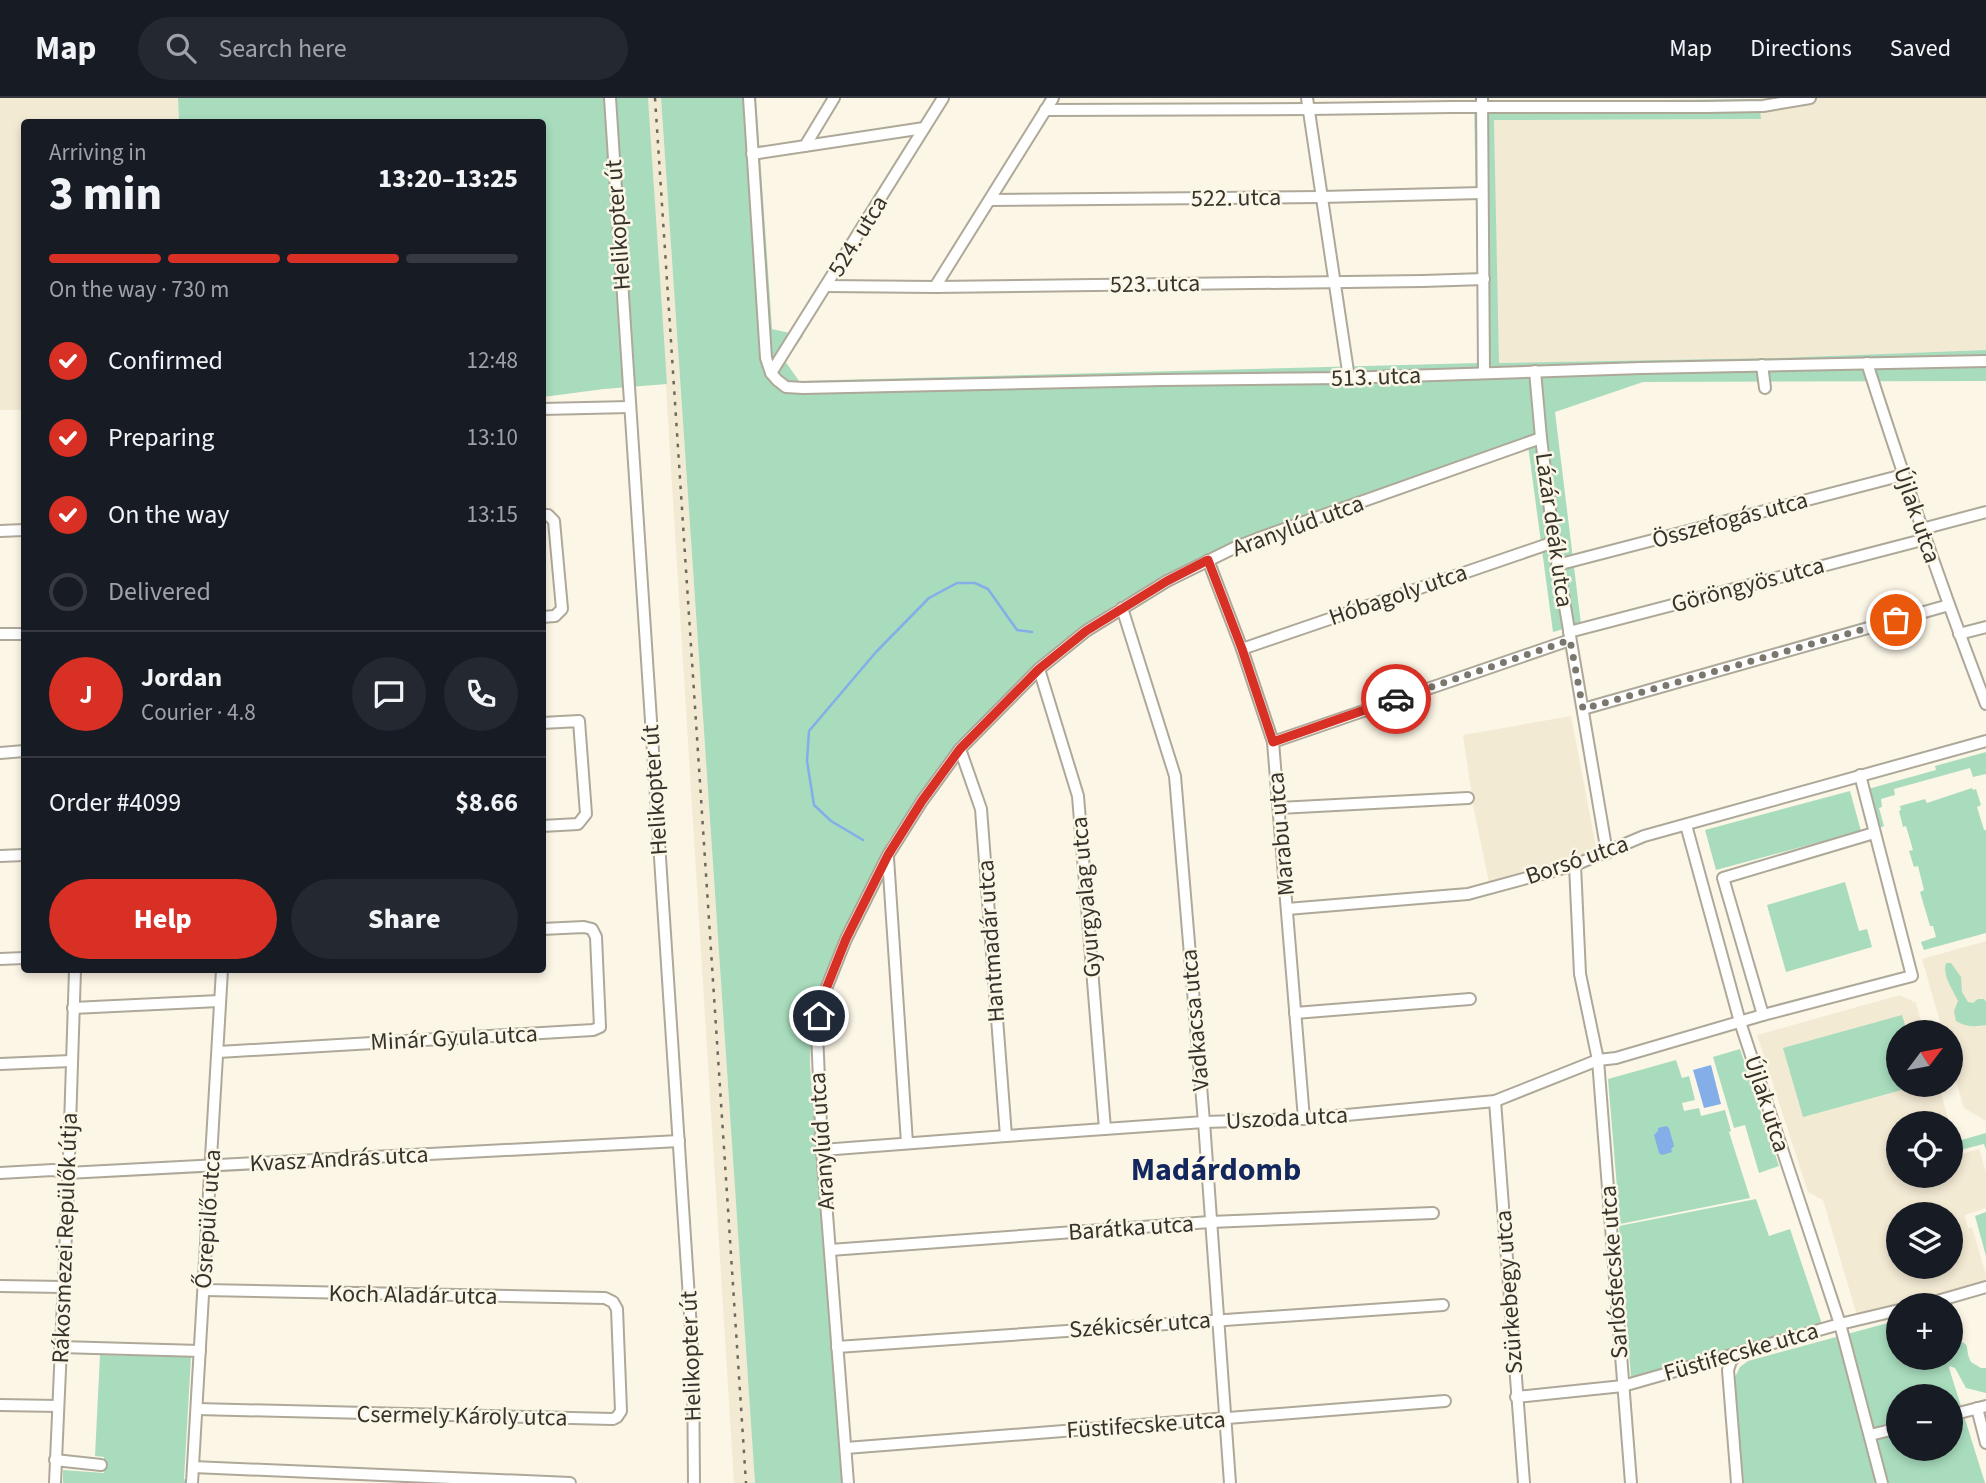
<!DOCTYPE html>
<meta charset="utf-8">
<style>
:root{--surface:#171b24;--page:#242831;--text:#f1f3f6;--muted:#9ea1a6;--line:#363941;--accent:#d93025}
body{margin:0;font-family:"Source Sans 3",sans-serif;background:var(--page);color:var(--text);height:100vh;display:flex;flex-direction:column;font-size:26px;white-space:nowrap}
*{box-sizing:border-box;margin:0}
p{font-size:23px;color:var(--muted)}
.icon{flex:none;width:38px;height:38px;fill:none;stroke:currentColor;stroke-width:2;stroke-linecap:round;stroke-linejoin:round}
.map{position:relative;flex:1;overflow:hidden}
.details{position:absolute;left:21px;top:21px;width:525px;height:854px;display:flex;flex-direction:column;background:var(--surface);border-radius:7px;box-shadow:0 4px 10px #0003}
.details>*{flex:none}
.needle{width:46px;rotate:58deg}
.fabs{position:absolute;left:1886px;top:922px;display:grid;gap:14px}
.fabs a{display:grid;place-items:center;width:77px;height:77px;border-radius:50%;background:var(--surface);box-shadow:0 4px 10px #0003;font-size:35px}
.pin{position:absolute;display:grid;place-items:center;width:60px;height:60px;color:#fff;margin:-30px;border:4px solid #fff;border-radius:50%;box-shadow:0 2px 7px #0007}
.courier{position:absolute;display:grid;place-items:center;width:70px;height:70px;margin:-35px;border:5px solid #d93025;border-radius:50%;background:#fff;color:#222;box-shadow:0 2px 9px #0007}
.overview em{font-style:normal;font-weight:800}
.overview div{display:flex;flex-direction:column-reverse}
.overview{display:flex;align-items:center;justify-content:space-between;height:119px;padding:0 28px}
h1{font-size:46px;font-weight:800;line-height:52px}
.bar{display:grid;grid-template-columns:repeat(4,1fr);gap:10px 7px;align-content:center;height:84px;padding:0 28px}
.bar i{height:9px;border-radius:5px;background:var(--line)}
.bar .active{background:var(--accent)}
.bar p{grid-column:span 4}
.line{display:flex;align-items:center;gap:18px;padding:0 28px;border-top:2px solid var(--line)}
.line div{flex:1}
.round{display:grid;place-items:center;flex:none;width:74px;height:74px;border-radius:37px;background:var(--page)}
ol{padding:0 28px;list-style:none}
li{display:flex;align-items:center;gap:21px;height:77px}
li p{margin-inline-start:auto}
li .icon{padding:7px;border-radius:50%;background:var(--accent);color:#fff;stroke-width:4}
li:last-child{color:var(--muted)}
li i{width:38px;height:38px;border:4px solid var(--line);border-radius:50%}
.action{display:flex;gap:14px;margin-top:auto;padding:14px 28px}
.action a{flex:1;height:80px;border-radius:42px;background:var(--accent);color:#fff;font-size:28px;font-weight:800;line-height:80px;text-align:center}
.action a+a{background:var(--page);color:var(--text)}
header{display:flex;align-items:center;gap:42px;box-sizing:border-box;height:98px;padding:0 35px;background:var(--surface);border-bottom:2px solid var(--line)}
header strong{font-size:33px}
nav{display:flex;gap:38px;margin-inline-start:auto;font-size:24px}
.search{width:490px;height:63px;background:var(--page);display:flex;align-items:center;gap:18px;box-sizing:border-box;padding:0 24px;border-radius:38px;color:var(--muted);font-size:26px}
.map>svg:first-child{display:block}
.built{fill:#f3ead4;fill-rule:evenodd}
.green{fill:#a8dcbd;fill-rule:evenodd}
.water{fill:#83aee8}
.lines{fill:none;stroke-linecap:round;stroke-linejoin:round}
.stream{stroke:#83aee8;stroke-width:2.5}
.minor-casing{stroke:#aea899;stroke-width:14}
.minor{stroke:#fff;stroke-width:10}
.rail{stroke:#6d6960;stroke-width:2.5;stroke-dasharray:3.5 7;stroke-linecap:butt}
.done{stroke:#7b776e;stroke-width:7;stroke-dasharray:0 12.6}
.route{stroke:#d93025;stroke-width:9}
.labels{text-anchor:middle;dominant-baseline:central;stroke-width:5;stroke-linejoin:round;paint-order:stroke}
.street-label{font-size:24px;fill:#36332d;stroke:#fcf6e6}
.district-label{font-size:32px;font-weight:bold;fill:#12275d;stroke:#fcf6e6}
</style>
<header>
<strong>Map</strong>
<div class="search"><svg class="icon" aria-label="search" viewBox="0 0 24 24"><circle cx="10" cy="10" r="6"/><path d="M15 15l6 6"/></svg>Search here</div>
<nav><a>Map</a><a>Directions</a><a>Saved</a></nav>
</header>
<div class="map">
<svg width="1986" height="1385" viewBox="0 0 1986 1385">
<rect width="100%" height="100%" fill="#fcf6e6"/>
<g class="built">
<polygon points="0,0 178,0 179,24 24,24 24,312 0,312"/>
<polygon points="648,0 661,0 755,1385 734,1385"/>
<polygon points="1759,0 1986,0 1986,252 1776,260 1498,265 1494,22 1761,21"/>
<polygon points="1571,618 1597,754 1573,763 1489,785 1474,712 1463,637"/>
<polygon points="1986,843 1986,1023 1964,1010 1951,966 1951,934 1943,934 1922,861"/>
<path d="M1900,897L1916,905L1924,934H1899V987H1939L1949,1025L1899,1026V1078H1951V1059L1979,1051L1986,1074V1110L1965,1117L1968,1130L1972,1129L1986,1177V1184L1899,1208L1858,1221L1823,1102L1808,1094L1757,937ZM1899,1116H1951V1169H1899Z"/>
</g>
<g class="green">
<polygon points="178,0 648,0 667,286 604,291 543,299 542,24 179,24"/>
<polygon points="661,0 756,0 772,231 803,238 785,263 799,283 1479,265 1474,4 1759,1 1761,21 1494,22 1499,265 1776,260 1986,252 1986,283 1643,284 1555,314 1581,526 1553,534 1527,340 1257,435 1206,456 1114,507 1071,538 955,650 889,742 841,837 817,899 811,933 810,967 843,1385 755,1385"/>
<polygon points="1986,654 1986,676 1973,679 1970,670 1894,691 1895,697 1881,701 1882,709 1879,710 1884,728 1879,730 1868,691 1936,672 1935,668"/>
<polygon points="1972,690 1973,692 1976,691 1981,707 1977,709 1984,732 1986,732 1986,835 1924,852 1921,844 1936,839 1933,828 1930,828 1920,794 1924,792 1918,768 1914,769 1909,753 1913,752 1906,728 1903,729 1899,713 1901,712 1900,708 1925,701 1927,705"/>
<polygon points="1850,693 1861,733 1716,772 1705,732"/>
<polygon points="1845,784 1859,833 1867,831 1872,849 1786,874 1767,807"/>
<path d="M1946,865H1951L1961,879L1962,894L1968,904L1973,905L1978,901H1984L1986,904V927C1974,929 1966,929 1956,923L1954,913L1958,903C1953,892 1942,878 1946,865Z"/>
<polygon points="1902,917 1907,934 1899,934 1899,987 1920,987 1803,1019 1783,950"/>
<polygon points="1740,951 1779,1068 1759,1075 1745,1027 1734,1030 1713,959"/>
<polygon points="1676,962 1682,980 1689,978 1695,1002 1682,1005 1684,1013 1699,1010 1701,1018 1725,1012 1731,1033 1729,1034 1750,1100 1620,1126 1608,981"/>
<polygon points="1986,1035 1986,1052 1984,1046 1960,1052 1958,1043"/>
<polygon points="1756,1101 1769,1138 1790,1131 1822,1226 1631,1279 1619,1128"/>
<polygon points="1986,1114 1986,1158 1975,1118"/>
<path d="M1899,1222V1260H1951V1241C1974,1246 1963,1247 1971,1264L1981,1270H1986V1295L1966,1290L1955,1270L1950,1268L1949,1270L1985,1385H1743L1732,1285L1740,1269L1748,1263ZM1899,1298H1951V1351H1899Z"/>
<polygon points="100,1257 191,1259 184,1381 188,1382 187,1385 63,1385 63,1372 104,1375 104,1359 95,1358"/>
</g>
<g class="water">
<polygon points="1711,967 1721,1006 1704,1010 1693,972"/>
<polygon points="1666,1028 1669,1030 1674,1048 1671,1051 1672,1054 1662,1057 1659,1055 1654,1037 1658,1033 1658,1030"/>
</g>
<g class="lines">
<polyline class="stream" points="863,742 831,723 814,707 807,663 809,633 876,554 929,500 957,485 975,485 988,491 1017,532 1032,534"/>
<defs>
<g id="minor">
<polyline points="610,0 693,1261 694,1385"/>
<polyline points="749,0 766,260 771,275 777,282 786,289 803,290 1162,282 1345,280 1641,270 1986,263"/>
<polyline points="1307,0 1349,280"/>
<polyline points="1482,0 1484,274"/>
<polyline points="1045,12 1309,11 1452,9 1707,9 1763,8 1810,0"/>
<polyline points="805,48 834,0"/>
<polyline points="752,56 924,30"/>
<polyline points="990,102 1321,99 1482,95"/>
<polyline points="826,188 935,189 1423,183 1484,181"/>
<polyline points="935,189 1053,0"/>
<path d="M1867,265C1904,380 1943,494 1986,606"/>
<polyline points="1762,267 1765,290"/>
<polyline points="1535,273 1541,340 1554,444 1607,755"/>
<polyline points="771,275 943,0"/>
<polyline points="542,311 630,309"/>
<polyline points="542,417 548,417 554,423 562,511 555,518 542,519"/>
<polyline points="1922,431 1986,414"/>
<polyline points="0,433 24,432"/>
<polyline points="1208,462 1242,551 1273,644 1304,1021"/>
<polyline points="1557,467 1903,377"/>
<polyline points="1122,510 1175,678 1204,1024 1230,1385"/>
<polyline points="1569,534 1926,441"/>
<polyline points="0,536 24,536"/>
<polyline points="1959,536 1986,529"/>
<polyline points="1242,551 1554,444"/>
<polyline points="1039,571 1078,698 1105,1031"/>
<polyline points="1583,611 1949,507"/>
<polyline points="542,625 579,623 586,716 578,726 542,728"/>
<polyline points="1273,644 1570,542"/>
<polyline points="960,651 981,711 1006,1038"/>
<polyline points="0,655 24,653"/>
<polyline points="1279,710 1468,700"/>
<polyline points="1686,727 1740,924 1840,1226 1882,1385"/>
<polyline points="0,758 24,757"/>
<polyline points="888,760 907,1045"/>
<polyline points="1575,767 1580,876 1598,962 1631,1385"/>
<polyline points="1287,811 1468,796 1575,767 1644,738 1986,643"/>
<polyline points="0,861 24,860"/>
<polyline points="73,910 219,903"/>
<polyline points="1295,915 1470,901"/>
<polyline points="1763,917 1723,780 1874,735"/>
<polyline points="218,954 593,932 600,929 596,839 592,831 584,829 542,831"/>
<polyline points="0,966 71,963"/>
<polyline points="1495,1003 1524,1385"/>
<polyline points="822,1052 1006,1038 1204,1024 1304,1021 1495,1003 1598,962 1616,960 1763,917 1912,878 1860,677"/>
<polyline points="0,1075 53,1072 67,1075 679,1043"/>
<polyline points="830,1152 1210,1124 1433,1115"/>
<polyline points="0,1188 63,1189"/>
<polyline points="1920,1208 1986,1189"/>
<polyline points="60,1249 200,1253"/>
<polyline points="837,1249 1443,1207"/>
<polyline points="1516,1299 1623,1288 1840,1226 1899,1212"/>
<polyline points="0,1307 58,1308"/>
<polyline points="1977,1310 1986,1345"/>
<polyline points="197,1311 613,1321 617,1319 621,1313 617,1211 613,1204 605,1200 204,1192"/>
<polyline points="1951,1317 1986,1308"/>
<polyline points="1870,1337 1899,1330"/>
<polyline points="846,1350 1445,1303"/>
<polyline points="55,1362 101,1367"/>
<polyline points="193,1369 570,1385"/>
<polyline points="55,1385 68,1090 75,872"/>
<polyline points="192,1385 222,872"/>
<polyline points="848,1385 822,1052 817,934 822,901 846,841 888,757 922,703 960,651 1039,571 1086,533 1167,483 1234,450 1262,439 1541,340"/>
<polyline points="1737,1385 1728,1272 1731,1263 1739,1256"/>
</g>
</defs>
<use href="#minor" class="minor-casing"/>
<use href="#minor" class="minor"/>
<polyline class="rail" points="655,0 746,1385"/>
</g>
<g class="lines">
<polyline class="done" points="1396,601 1570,542 1583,611 1896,522"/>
<polyline class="route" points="819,918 822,901 846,841 888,757 922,703 960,651 1039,571 1086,533 1167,483 1208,462 1242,551 1273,644 1396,601"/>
</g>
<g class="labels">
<g class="street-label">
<text transform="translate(1236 100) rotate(-1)">522. utca</text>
<text transform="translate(618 127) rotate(-94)">Helikopter út</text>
<text transform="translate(858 138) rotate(-58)">524. utca</text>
<text transform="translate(1155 186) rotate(-1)">523. utca</text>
<text transform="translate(1376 279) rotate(-2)">513. utca</text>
<text transform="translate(1917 417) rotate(71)">Újlak utca</text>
<text transform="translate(1730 422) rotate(-15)">Összefogás utca</text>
<text transform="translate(1298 428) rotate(-20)">Aranylúd utca</text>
<text transform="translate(1554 432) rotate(82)">Lázár deák utca</text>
<text transform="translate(1748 487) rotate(-15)">Göröngyös utca</text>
<text transform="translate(1398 497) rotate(-19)">Hóbagoly utca</text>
<text transform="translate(655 692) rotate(-94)">Helikopter út</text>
<text transform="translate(1281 736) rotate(-95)">Marabu utca</text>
<text transform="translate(1577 762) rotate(-19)">Borsó utca</text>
<text transform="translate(1086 799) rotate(-95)">Gyurgyalag utca</text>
<text transform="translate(991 843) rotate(-94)">Hantmadár utca</text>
<text transform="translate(1195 922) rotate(-95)">Vadkacsa utca</text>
<text transform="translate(454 940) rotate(-3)">Minár Gyula utca</text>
<text transform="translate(1767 1006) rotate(72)">Újlak utca</text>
<text transform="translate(1287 1020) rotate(-3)">Uszoda utca</text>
<text transform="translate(822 1043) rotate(-94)">Aranylúd utca</text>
<text transform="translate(339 1061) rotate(-3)">Kvasz András utca</text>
<text transform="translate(208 1121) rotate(-86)">Ősrepülő utca</text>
<text transform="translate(1131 1130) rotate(-4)">Barátka utca</text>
<text transform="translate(65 1140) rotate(-88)">Rákosmezei Repülők útja</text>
<text transform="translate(1614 1174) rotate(-94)">Sarlósfecske utca</text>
<text transform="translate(1509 1194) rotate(-94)">Szürkebegy utca</text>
<text transform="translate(413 1197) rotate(1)">Koch Aladár utca</text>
<text transform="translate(1140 1227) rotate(-4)">Székicsér utca</text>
<text transform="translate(1741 1254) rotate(-16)">Füstifecske utca</text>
<text transform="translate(691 1258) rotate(-92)">Helikopter út</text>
<text transform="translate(462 1318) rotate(1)">Csermely Károly utca</text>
<text transform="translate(1146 1327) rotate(-4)">Füstifecske utca</text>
</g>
<g class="district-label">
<text x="1216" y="1072">Madárdomb</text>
</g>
</g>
</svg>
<div class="fabs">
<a><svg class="needle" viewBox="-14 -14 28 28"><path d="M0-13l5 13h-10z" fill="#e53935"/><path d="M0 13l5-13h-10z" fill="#9ea1a6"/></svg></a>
<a><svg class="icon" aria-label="locate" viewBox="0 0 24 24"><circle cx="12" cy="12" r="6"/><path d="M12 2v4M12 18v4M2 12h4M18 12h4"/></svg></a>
<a><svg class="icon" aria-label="layers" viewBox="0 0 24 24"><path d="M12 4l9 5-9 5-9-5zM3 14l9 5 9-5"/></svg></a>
<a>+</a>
<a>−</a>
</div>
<div class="pin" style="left:1896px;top:522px;background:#ea580c"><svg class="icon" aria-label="bag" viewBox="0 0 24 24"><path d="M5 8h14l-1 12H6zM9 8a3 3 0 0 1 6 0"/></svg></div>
<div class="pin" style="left:819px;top:918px;background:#1f2937"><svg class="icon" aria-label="home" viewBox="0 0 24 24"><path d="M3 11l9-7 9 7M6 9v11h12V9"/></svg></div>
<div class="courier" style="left:1396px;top:601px"><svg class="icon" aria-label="car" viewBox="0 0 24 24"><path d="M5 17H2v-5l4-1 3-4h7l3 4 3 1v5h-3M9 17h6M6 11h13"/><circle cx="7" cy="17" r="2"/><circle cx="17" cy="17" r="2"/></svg></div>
<section class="details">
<div class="overview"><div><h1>3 min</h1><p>Arriving in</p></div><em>13:20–13:25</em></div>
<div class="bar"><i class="active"></i><i class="active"></i><i class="active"></i><i></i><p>On the way · 730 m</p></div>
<ol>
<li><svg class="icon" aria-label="check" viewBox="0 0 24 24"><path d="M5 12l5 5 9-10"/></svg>Confirmed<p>12:48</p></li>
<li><svg class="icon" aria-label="check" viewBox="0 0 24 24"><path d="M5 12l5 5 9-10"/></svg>Preparing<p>13:10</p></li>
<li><svg class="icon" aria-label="check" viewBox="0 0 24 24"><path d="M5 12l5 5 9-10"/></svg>On the way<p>13:15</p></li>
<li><i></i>Delivered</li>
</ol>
<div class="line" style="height:126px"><b class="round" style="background:var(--accent);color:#fff">J</b><div><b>Jordan</b><p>Courier · 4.8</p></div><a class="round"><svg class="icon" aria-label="chat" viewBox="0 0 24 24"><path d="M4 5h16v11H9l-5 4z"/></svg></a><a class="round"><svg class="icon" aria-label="phone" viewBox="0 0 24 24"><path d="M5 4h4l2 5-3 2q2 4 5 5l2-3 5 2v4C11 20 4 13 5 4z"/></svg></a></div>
<div class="line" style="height:91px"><div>Order #4099</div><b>$8.66</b></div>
<div class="action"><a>Help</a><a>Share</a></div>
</section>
</div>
